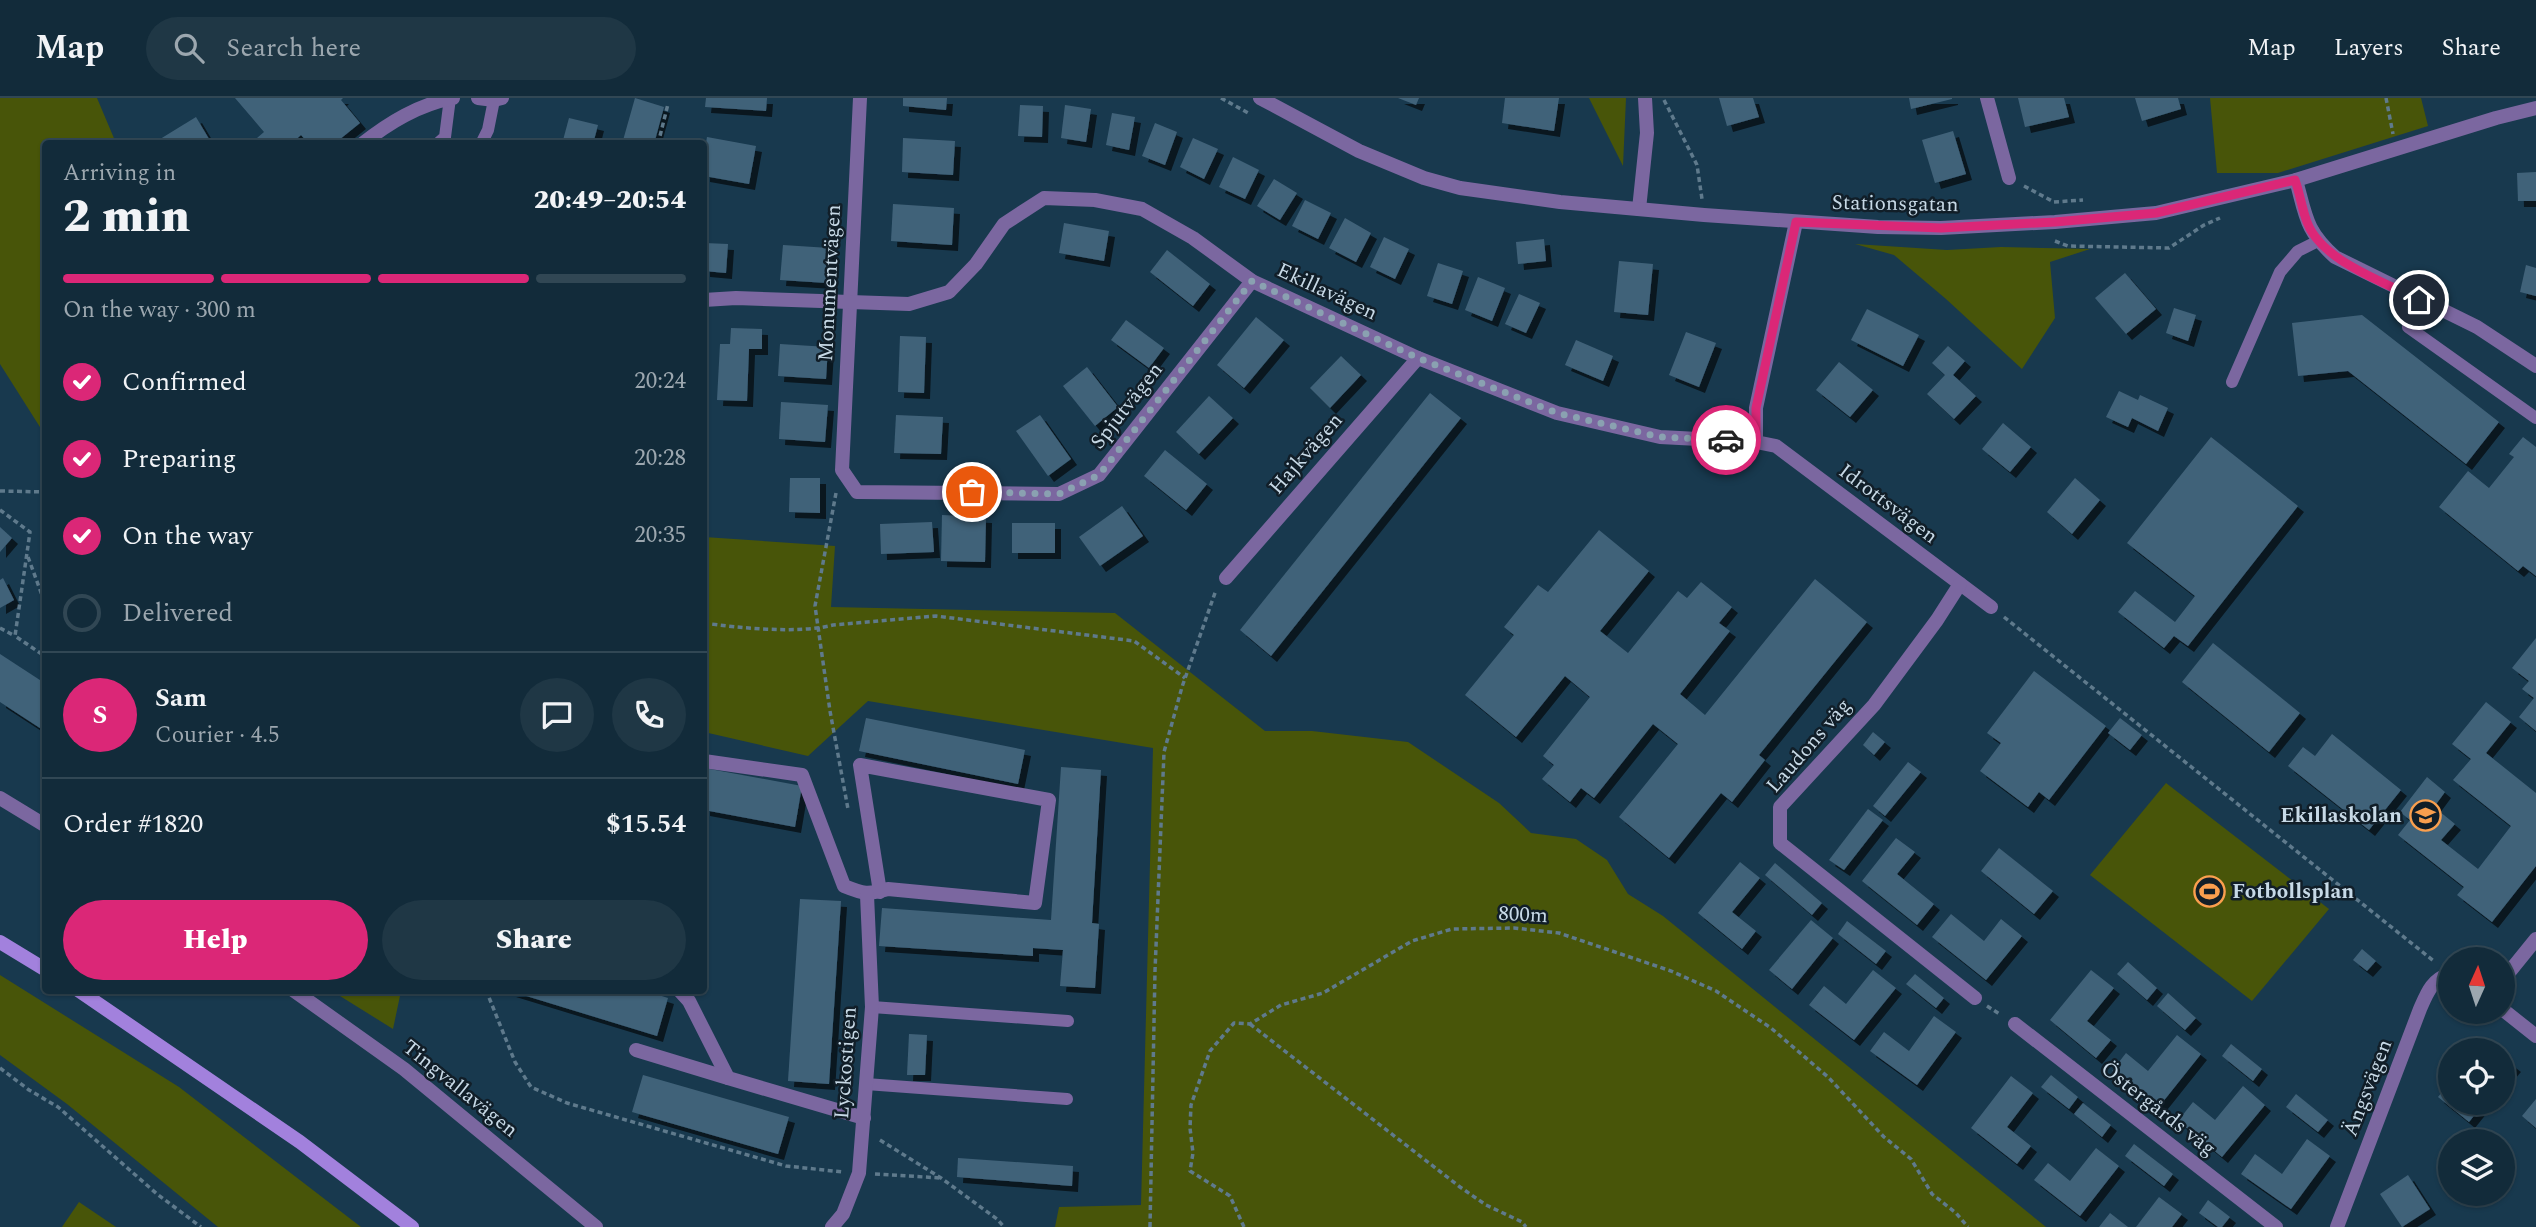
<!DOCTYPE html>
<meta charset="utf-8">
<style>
:root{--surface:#122b3a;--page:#1f3745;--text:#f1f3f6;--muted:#9ca7af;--line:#314754;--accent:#db2777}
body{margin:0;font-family:Spectral,serif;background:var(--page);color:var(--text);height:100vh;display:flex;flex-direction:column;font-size:26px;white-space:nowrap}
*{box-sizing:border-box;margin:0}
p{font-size:23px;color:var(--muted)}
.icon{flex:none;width:38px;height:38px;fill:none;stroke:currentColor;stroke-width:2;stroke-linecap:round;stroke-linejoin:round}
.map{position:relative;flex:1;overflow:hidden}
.side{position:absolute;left:42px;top:42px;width:665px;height:854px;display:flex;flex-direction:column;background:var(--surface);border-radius:7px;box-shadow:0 2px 5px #0004,0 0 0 2px var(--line)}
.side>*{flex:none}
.needle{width:46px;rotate:3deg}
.buttons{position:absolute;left:2438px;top:849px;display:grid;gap:14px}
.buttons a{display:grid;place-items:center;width:77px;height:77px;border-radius:50%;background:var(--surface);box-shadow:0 2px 5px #0004,0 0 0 2px var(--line);font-size:35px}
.pin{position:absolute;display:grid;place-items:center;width:60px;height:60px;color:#fff;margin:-30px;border:4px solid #fff;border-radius:50%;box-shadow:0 2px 7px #0007}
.courier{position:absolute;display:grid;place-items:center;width:70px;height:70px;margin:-35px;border:5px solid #db2777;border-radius:50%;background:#fff;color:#222;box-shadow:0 2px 9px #0007}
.summary em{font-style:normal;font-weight:800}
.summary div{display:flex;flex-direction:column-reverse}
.summary{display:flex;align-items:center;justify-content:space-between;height:119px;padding:0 21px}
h1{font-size:46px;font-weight:800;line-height:52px}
.bar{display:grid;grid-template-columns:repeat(4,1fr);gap:10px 7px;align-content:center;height:84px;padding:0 21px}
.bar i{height:9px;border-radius:5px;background:var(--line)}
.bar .active{background:var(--accent)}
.bar p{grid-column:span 4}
.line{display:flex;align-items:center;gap:18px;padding:0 21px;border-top:2px solid var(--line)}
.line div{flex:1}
.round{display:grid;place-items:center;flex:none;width:74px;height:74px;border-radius:37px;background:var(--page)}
ol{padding:0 21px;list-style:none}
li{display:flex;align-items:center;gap:21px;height:77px}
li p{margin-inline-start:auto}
li .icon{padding:7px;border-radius:50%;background:var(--accent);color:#fff;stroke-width:4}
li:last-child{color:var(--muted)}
li i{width:38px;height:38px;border:4px solid var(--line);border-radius:50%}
.primary-button{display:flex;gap:14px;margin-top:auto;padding:14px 21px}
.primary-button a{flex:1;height:80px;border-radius:42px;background:var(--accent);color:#fff;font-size:28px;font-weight:800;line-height:80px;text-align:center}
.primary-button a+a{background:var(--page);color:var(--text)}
header{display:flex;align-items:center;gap:42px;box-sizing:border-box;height:98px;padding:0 35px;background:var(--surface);border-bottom:2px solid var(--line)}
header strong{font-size:33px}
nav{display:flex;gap:38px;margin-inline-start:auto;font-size:24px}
.search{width:490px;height:63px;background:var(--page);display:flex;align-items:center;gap:18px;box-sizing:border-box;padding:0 24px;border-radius:38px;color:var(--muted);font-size:26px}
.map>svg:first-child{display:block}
.green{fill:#485509}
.building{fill:#416279;filter:url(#shadow)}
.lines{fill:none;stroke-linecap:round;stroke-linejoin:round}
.path{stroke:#5f7a8c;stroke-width:3.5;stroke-dasharray:5 3.5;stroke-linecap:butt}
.service{stroke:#7b67a0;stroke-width:12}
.minor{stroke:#7b67a0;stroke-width:14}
.tertiary{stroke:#7b67a0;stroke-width:14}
.secondary{stroke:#a281dd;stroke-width:14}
.done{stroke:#8aa1b1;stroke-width:7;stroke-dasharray:0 12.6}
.route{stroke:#db2777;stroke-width:9}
.labels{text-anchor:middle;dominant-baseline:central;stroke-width:5;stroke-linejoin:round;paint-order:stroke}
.street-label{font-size:21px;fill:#c7d9e6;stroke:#111e28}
.poi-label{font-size:21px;font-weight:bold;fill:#c7d9e6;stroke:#111e28;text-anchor:end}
</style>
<header>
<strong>Map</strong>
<div class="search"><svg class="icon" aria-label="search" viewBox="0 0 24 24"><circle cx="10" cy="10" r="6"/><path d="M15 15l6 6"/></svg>Search here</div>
<nav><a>Map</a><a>Layers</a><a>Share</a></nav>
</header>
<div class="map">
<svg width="2536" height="1129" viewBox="0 0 2536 1129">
<defs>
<filter id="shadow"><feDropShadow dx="6" dy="6" stdDeviation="0" flood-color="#0009"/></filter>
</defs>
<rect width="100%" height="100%" fill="#18394e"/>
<g class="green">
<polygon points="0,0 97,0 116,45 46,46 45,337 0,266"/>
<polygon points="1589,0 1626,0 1623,68"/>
<polygon points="2210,0 2421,0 2428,28 2278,75 2217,75"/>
<polygon points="1855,146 1947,152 2001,149 2090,151 2050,164 2055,220 2022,271 1946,201 1894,157"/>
<polygon points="704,439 835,448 831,509 1115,515 1265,633 1312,633 1408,644 1499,705 1531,735 1576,741 1607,762 1628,796 1663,818 2046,1129 1055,1129 1059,1109 1141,1107 1153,650 868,603 808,658 704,634"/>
<polygon points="2166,685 2329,811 2252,903 2090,777"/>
<polygon points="0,877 179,989 361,1129 218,1129 67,1006 0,957"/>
<polygon points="332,893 401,893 393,931"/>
<polygon points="79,1104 116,1129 62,1129"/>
</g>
<g class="building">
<polygon points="235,0 343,0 341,2 360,25 334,46 309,46 301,37 291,46 250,46 264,34"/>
<polygon points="635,0 664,9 654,46 622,46"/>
<polygon points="706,0 767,0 766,13 705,9"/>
<polygon points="903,0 947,0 946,12 903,8"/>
<polygon points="1398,0 1419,0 1416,7"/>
<polygon points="1505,0 1559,0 1554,33 1502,25"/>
<polygon points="1719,0 1753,0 1759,19 1727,28"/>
<polygon points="1909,0 1952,0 1952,1 1911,11"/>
<polygon points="2018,0 2064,0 2069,19 2025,29"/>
<polygon points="2135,0 2178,0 2181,11 2142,23"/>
<polygon points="1020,7 1043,8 1042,39 1018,38"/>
<polygon points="1065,7 1091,11 1086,44 1061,40"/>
<polygon points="1112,15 1135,19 1129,52 1106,47"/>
<polygon points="196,19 212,46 152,46"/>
<polygon points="569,20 598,27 593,46 562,46"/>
<polygon points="1155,25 1177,34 1165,67 1142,58"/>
<polygon points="1953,33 1966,76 1935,85 1922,42"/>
<polygon points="707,39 756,48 749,86 704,78 704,57"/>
<polygon points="903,40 955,43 953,77 902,74"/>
<polygon points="1193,40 1218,51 1204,81 1180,69"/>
<polygon points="1233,59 1259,72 1245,101 1219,89"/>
<polygon points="2536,74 2536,103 2518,103 2517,75"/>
<polygon points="1274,81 1297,95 1280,122 1257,108"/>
<polygon points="1305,102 1331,115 1318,141 1292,128"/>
<polygon points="893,106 954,110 952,147 891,143"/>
<polygon points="1345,120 1371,135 1356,164 1329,150"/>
<polygon points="1064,125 1109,133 1104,163 1059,155"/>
<polygon points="1384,139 1409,151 1395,181 1370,169"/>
<polygon points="1544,141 1546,163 1518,166 1516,144"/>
<polygon points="704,145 728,146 726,175 704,173"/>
<polygon points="783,147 829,150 827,185 780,182"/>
<polygon points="1167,152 1210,186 1193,208 1150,174"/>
<polygon points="1619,163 1653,166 1648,217 1614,214"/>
<polygon points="1438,165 1463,173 1452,206 1427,198"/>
<polygon points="2526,167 2536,170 2536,198 2520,194"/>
<polygon points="2125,175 2156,211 2126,236 2095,200"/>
<polygon points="1478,179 1505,190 1492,223 1465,212"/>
<polygon points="1519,196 1540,205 1526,235 1505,226"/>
<polygon points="2174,210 2196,217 2188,243 2166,235"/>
<polygon points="1867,211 1919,237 1903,268 1851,242"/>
<polygon points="2362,217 2499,324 2466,366 2348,273 2298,278 2292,225"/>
<polygon points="1256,219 1284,242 1244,290 1217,267"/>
<polygon points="1126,222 1164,250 1149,270 1111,242"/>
<polygon points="731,230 762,231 762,251 749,251 747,303 717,302 720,246 730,246"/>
<polygon points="1686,234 1716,245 1699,289 1669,277"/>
<polygon points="900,238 926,239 924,295 898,294"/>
<polygon points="1576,242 1613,258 1603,283 1565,267"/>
<polygon points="780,246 828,249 826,281 778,278"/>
<polygon points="1948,248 1965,263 1953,277 1976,298 1954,321 1927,296 1945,277 1932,265"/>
<polygon points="1341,258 1361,277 1330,310 1310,290"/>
<polygon points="1839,264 1873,292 1850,319 1816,292"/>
<polygon points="1087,269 1118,309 1095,328 1063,288"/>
<polygon points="2119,293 2138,302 2140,297 2168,310 2158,333 2132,320 2128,329 2106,319"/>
<polygon points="1430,295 1461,320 1271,558 1240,532"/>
<polygon points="1209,298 1233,320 1199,356 1176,334"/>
<polygon points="781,304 828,307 825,344 779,341"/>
<polygon points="896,317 943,319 941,356 894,355"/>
<polygon points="1040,317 1071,361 1048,378 1016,333"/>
<polygon points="2003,325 2031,349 2010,374 1982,351"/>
<polygon points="2211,339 2298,408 2188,548 2174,538 2164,550 2118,514 2135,493 2175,524 2195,498 2127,445"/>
<polygon points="2523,339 2536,349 2536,478 2523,468 2518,473 2439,409 2468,373 2489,390 2514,359 2509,356"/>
<polygon points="1165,352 1207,386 1186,412 1144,378"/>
<polygon points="790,380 820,380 820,415 789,414"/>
<polygon points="2075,380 2100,402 2072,436 2047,414"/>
<polygon points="1122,408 1143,438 1100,468 1079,439"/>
<polygon points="942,417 986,419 985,464 941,463"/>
<polygon points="932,424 934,454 881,456 880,426"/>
<rect x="1012" y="425" width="43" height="30"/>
<polygon points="0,429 12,440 0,454"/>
<polygon points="1599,432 1649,473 1600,533 1628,555 1678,493 1687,500 1701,484 1732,509 1719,525 1730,533 1680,596 1705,617 1815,481 1867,524 1759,657 1765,662 1732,704 1721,695 1669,760 1619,719 1678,646 1653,626 1594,700 1581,690 1570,704 1542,681 1554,667 1543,658 1590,599 1565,578 1516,639 1465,597 1514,537 1504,529 1538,487 1548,494"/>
<polygon points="3,480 14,502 0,510 0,482"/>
<polygon points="2536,540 2536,633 2519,619 2534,600 2522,591 2529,583 2512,570"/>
<polygon points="2213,545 2300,615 2269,654 2182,584"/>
<polygon points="0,556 46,586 46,634 0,604"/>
<polygon points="2034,573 2106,628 2049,702 2039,694 2028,709 1980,673 2001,645 1987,635"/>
<polygon points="2486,604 2511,624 2486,655 2536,695 2536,768 2492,824 2457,797 2464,789 2398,737 2410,722 2400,714 2427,679 2445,694 2434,709 2455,726 2441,742 2478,771 2511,728 2453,682 2471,661 2452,646"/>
<polygon points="866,620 1025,652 1018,686 859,653"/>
<polygon points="2120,620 2142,637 2130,652 2108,635"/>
<polygon points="1873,634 1885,644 1874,657 1863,647"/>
<polygon points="2332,636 2401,692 2369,732 2288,668 2303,649 2315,658"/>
<polygon points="1908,664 1921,674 1885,718 1873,708"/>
<polygon points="1061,669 1101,672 1092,825 1099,826 1095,890 1060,888 1063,852 1033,850 1033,858 879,848 882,810 1051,822"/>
<polygon points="704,670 802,688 795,729 704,712"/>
<polygon points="1868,711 1883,722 1844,772 1829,762"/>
<polygon points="1896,740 1915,754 1897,776 1934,806 1917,827 1862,783"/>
<polygon points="1999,750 2053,793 2034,816 1981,773"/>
<polygon points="1740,764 1760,780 1732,814 1756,833 1742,851 1698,815"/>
<polygon points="1775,765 1822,805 1812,817 1765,777"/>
<polygon points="800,801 841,803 829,986 788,983"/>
<polygon points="1951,816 1984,843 2001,821 2022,838 1986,882 1932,839"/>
<polygon points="1811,822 1833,840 1792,891 1769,872"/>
<polygon points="1847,823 1886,853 1876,866 1838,836"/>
<polygon points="2362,851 2376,863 2367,873 2353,862"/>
<polygon points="2128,864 2157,890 2147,902 2117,876"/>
<polygon points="1873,872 1896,890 1854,942 1809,907 1824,888 1846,906"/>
<polygon points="2091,872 2114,890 2087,923 2111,942 2096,960 2050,922"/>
<polygon points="1915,876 1944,900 1936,910 1906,886"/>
<polygon points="643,892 668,900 657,938 510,893"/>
<polygon points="2168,895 2196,920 2185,932 2157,908"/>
<polygon points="1934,918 1956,934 1917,987 1870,953 1884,934 1909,953"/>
<polygon points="909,936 927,937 925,977 907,977"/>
<polygon points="2177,937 2201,956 2158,1010 2112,973 2126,955 2148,973"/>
<polygon points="2486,945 2495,952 2480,952"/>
<polygon points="2231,946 2262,971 2253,983 2222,958"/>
<polygon points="2502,958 2515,968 2502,983"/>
<polygon points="643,977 789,1019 778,1056 632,1014"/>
<polygon points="2051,977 2078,999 2069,1011 2041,989"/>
<polygon points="2011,978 2033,995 2007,1029 2031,1048 2017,1066 1971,1030"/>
<polygon points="2450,984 2450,1004 2485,1004 2469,1024 2438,999"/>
<polygon points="2243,988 2265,1007 2222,1059 2178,1023 2193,1004 2215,1022"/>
<polygon points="2296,996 2328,1022 2318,1034 2286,1009"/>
<polygon points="2536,1001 2536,1030 2522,1018"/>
<polygon points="2083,1005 2111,1027 2102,1039 2074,1016"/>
<polygon points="2307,1041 2330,1058 2291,1111 2241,1076 2255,1056 2282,1076"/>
<polygon points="2134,1046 2173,1076 2164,1088 2125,1058"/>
<polygon points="2096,1050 2119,1068 2080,1118 2034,1082 2048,1065 2070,1083"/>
<polygon points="958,1060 1073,1068 1072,1088 957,1079"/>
<polygon points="2408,1077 2430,1111 2402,1129 2380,1096"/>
<polygon points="2159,1099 2182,1116 2172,1129 2136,1129"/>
<polygon points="2208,1102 2230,1119 2222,1129 2218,1129 2199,1115"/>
<polygon points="2110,1115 2128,1129 2099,1129"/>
</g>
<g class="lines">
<g class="path">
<polyline points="1221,0 1250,16"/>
<polyline points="2386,0 2393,36"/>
<polyline points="1664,2 1697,67 1702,101"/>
<polyline points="658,46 668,6"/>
<polyline points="2024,88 2054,104 2083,102"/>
<polyline points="2055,143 2068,148 2169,150 2204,127 2220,120"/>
<polyline points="0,393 46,394"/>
<polyline points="836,395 815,508 830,613 848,711"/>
<polyline points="0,412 30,434 15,538 46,559"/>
<polyline points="28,459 46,508"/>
<polyline points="2004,519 2435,864"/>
<path d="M704,525C739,530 799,536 833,527L936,518L1134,543L1185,580"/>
<polyline points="0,530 15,538"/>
<polyline points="486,892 515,964 531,989 567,1005 786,1068 843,1074"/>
<polyline points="1987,908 2001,917"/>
<polyline points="1250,926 1460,1089 1486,1107 1522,1124 1526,1129"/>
<polyline points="0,970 29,992 58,1009 157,1096 201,1129"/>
<polyline points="880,1042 941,1080 997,1121 1004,1129"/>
<polyline points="875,1076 941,1080"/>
<polyline points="1150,1129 1155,873 1164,654 1182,589 1216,492"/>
<polyline points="1244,1129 1230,1098 1190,1073 1193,1055 1190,1030 1191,1007 1210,953 1234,925 1250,926 1281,907 1323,895 1412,843 1452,831 1514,830 1559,835 1671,873 1716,893 1771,930 1828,979 1884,1039 1911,1061 1932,1096 1956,1115 1968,1129"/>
</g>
<g class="service">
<polyline points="437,46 445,39 450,0"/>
<polyline points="481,46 488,32 494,2"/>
<polyline points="2419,202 2408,229 2536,320"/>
<polyline points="2232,284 2280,174 2298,153 2318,143"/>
<polyline points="872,909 1068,923"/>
<polyline points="866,986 1067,1001"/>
</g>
<g class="minor">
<polyline points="478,0 494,2 502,0"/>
<polyline points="860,0 842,372 857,394 1059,396 1099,377 1252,183"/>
<polyline points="1987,0 2009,80"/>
<path d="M362,46C390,24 418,7 453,0"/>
<path d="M2296,82C2306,118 2305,132 2335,159L2477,229L2536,268"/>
<polyline points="1639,111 1647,35 1645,0"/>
<polyline points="704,202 736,200 909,206 949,194 976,166 1004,126 1044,100 1095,102 1142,111 1193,140 1252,183 1418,260 1557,315 1660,339 1756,344 1756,310 1796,124"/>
<polyline points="1756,344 1776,348 1991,509"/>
<polyline points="1226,480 1418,260"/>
<polyline points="1960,486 1937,522 1874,607 1780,709 1780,745 1975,900"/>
<path d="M704,663L802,677L844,788C864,796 867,797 888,791L1035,805L1049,702L860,667L880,794"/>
<polyline points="0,700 46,728"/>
<polyline points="2502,883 2536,841"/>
<polyline points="293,892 404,971 596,1129"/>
<polyline points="679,892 689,903 728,980 864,1020"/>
<polyline points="2502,911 2536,938"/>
<polyline points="2015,926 2276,1129"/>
<polyline points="636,952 728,980"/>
<polyline points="832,1129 843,1116 859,1075 872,909 867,797"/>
<path d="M2337,1129L2420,911C2427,895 2432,881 2450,876"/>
</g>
<polyline class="tertiary" points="1260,0 1359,53 1424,80 1460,90 1560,104 1704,117 1878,129 1941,130 2055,124 2156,115 2296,82 2496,20 2536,10"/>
<g class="secondary">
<polyline points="0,844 46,872"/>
<polyline points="78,892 300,1044 412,1129"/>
</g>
</g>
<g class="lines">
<polyline class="done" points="972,394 1059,396 1099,377 1252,183 1418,260 1557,315 1660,339 1726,342"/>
<path class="route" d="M1726,342L1756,344V310L1796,124L1941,130L2055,124L2156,115L2295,82C2300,96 2302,111 2307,124C2321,163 2385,184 2419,202"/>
</g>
<defs>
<symbol id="school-ring" viewBox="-11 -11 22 22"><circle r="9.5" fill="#111e28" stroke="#fa9f4e" stroke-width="1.5"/><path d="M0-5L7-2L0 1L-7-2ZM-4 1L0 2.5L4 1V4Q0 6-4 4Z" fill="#fa9f4e"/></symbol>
<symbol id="stadium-ring" viewBox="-11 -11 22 22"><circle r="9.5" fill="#111e28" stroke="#fa9f4e" stroke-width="1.5"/><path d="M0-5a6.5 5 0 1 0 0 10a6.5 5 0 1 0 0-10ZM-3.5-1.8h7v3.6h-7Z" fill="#fa9f4e"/></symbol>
</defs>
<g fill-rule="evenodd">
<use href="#school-ring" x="2408" y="700" width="35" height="35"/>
<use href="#stadium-ring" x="2192" y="776" width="35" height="35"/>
</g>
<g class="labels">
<g class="street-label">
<text transform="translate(1895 106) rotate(1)">Stationsgatan</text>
<text transform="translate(830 185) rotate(-87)">Monumentvägen</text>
<text transform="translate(1327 194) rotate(25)">Ekillavägen</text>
<text transform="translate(1127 308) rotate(-52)">Spjutvägen</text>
<text transform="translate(1306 356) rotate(-49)">Hajkvägen</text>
<text transform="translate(1888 406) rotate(37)">Idrottsvägen</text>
<text transform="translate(1809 648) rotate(-49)">Laudons väg</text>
<text transform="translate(1523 817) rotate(3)">800m</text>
<text transform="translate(846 965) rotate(-86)">Lyckostigen</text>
<text transform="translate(2368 990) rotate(-69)">Ängsvägen</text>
<text transform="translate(460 991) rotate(39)">Tingvallavägen</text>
<text transform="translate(2158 1011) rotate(38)">Östergårds väg</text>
</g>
<g class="poi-label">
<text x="2402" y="718">Ekillaskolan</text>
<text x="2232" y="794" text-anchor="start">Fotbollsplan</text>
</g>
</g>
</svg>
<div class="buttons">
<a><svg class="needle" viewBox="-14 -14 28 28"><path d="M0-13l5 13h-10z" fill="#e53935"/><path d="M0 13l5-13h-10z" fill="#9ca7af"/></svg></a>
<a><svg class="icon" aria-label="locate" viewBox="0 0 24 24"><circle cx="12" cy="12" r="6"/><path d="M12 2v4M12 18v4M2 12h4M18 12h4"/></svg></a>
<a><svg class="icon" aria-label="layers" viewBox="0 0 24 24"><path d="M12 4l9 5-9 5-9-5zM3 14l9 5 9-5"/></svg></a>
</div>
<div class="pin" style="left:972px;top:394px;background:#ea580c"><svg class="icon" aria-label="bag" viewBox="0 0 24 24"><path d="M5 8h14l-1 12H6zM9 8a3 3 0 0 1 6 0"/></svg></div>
<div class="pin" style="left:2419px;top:202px;background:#1f2937"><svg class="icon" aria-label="home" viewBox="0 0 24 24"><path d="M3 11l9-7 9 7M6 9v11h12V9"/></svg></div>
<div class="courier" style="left:1726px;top:342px"><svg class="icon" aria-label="car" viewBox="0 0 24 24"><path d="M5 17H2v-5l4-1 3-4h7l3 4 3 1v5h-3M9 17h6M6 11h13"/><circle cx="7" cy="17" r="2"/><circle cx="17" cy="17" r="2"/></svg></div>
<section class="side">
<div class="summary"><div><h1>2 min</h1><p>Arriving in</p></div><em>20:49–20:54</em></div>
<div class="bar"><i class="active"></i><i class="active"></i><i class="active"></i><i></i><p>On the way · 300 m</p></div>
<ol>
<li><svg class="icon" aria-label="check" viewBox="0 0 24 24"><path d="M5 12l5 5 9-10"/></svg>Confirmed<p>20:24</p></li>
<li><svg class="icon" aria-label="check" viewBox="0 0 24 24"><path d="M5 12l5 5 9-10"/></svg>Preparing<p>20:28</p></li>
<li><svg class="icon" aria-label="check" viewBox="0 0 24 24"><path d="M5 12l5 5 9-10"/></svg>On the way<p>20:35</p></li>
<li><i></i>Delivered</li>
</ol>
<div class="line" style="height:126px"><b class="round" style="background:var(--accent);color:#fff">S</b><div><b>Sam</b><p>Courier · 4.5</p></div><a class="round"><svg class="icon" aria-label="chat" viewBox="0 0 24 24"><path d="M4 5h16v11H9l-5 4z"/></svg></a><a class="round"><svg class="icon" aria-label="phone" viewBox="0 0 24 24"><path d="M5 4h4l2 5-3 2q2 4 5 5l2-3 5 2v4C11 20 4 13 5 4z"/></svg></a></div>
<div class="line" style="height:91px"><div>Order #1820</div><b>$15.54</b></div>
<div class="primary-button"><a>Help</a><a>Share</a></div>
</section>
</div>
